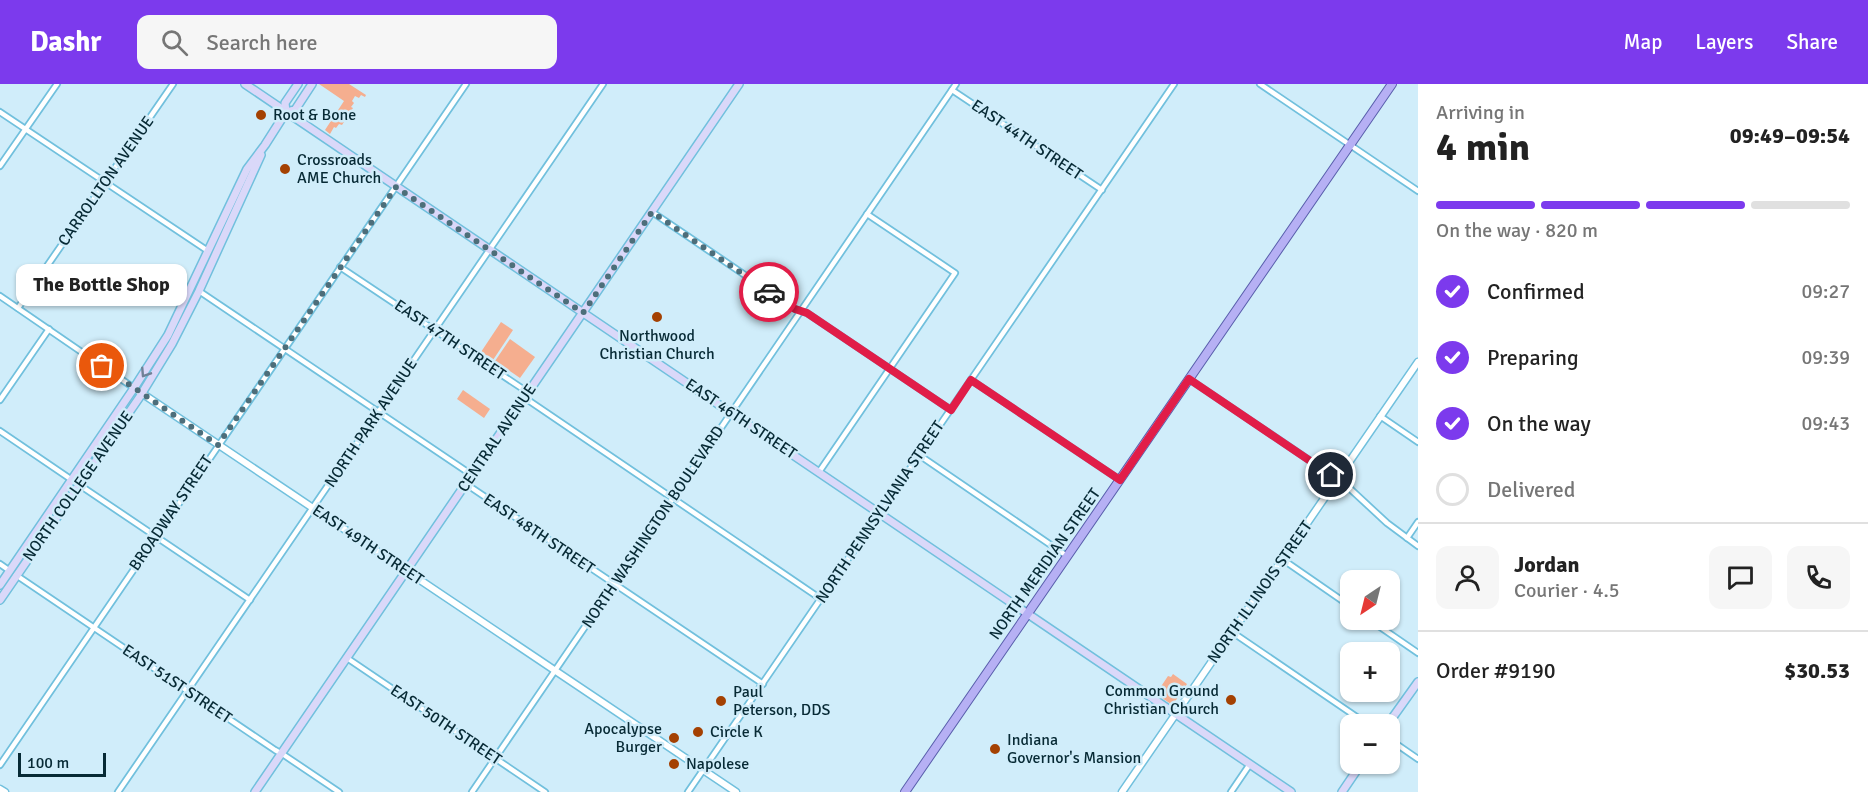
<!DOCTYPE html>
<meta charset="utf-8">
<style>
:root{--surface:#fff;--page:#f6f6f6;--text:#222;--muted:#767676;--line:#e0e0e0;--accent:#7c3aed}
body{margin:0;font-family:Signika,sans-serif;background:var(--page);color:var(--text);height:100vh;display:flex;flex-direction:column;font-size:22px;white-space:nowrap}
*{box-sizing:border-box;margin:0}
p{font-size:20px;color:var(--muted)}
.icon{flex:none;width:33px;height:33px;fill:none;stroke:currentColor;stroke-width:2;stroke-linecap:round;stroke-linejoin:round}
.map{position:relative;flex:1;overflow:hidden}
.sheet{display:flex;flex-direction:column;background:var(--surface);width:450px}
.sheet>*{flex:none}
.needle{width:39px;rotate:215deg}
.fabs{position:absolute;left:1340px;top:486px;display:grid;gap:12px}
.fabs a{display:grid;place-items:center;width:60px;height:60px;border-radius:12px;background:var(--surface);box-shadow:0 2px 4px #0004;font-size:30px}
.scale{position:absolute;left:18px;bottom:15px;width:88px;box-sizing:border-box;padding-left:6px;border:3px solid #072a35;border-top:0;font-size:16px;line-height:21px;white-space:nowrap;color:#072a35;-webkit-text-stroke:4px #d0edfa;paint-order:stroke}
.pin{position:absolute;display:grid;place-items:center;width:51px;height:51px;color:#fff;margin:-26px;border:3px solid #fff;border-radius:50%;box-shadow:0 2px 6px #0007}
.courier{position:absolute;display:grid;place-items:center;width:60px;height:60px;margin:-30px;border:4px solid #e11d48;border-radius:50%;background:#fff;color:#222;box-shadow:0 2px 8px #0007}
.bubble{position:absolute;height:42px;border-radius:12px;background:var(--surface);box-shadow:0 2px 4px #0004;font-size:20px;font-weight:800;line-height:42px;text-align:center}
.head em{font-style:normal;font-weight:800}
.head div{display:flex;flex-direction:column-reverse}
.head{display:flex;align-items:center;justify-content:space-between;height:102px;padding:0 18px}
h1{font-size:39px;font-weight:800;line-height:45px}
.bar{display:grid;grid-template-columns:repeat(4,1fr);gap:9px 6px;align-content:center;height:72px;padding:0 18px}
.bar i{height:8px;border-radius:4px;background:var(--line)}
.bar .on{background:var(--accent)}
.bar p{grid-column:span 4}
.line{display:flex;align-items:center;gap:15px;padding:0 18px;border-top:2px solid var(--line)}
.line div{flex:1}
.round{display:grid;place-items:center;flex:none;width:63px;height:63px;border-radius:12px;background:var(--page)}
ol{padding:0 18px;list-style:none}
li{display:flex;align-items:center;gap:18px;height:66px}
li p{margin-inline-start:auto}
li .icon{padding:6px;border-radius:50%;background:var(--accent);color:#fff;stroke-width:4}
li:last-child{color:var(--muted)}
li i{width:33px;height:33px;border:3px solid var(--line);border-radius:50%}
header{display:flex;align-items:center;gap:36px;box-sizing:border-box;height:84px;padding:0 30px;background:var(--accent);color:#fff}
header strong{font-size:28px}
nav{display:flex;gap:33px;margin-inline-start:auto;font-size:21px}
.search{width:420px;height:54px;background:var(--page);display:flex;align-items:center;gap:15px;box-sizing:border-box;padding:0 21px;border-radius:12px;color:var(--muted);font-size:22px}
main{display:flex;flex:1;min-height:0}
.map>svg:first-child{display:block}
.green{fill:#f5ae8f}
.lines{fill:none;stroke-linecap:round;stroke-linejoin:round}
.minor-casing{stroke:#71c0dd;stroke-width:8}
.tertiary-casing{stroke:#71c0dd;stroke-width:9}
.secondary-casing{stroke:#71c0dd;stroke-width:10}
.primary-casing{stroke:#595fac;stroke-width:10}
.minor{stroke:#fff;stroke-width:4.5}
.tertiary{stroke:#fff;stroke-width:6}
.secondary{stroke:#dad8f9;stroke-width:7}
.primary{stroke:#b6b0f4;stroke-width:8}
.oneway{stroke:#708197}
.done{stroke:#4d6e7a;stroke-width:6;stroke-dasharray:0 10.8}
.route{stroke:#e11d48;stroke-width:8}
.poi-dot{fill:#a44102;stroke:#d0edfa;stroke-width:2}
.labels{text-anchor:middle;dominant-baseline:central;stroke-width:5;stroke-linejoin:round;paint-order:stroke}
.poi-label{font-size:16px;fill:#072a35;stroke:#d0edfa;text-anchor:start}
.street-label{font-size:16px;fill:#072a35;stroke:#d0edfa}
</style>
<header>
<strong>Dashr</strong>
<div class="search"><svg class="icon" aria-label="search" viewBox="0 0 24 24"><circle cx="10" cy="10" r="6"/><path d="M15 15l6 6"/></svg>Search here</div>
<nav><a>Map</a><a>Layers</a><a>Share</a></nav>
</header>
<main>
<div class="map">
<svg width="1418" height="708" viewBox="0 0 1418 708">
<rect width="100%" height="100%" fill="#d0edfa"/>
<g class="green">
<polygon points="319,0 349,0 366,11 365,13 361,11 359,14 355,12 352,17 354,19 351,23 353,24 342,41 339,40 336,44 334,43 330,50 325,46 344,17"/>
<polygon points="501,238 513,246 493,276 481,268"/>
<polygon points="510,255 535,273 520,294 495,277"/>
<polygon points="463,306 490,325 484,334 457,315"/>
<polygon points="1173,590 1187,600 1174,619 1171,620 1156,610 1168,592 1171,593"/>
</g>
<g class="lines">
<defs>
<g id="minor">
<polyline points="1260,0 1418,107"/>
<polyline points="952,6 1102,106"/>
<polyline points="0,28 208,167"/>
<polyline points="0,82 57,0"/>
<polyline points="652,128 795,225 807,229 951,326"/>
<polyline points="340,183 523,305 525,314 821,515"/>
<polyline points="199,207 472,391"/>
<polyline points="0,212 134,304"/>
<polyline points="18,224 173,0"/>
<polyline points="1189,295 1346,401 1387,439 1418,462"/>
<polyline points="971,296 1120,396"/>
<polyline points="0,316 49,245"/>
<polyline points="1380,332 1418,358"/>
<polyline points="0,347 72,396"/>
<polyline points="919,371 1067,472"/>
<polyline points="819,388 955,189 867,130"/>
<polyline points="78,400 250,516"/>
<polyline points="466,400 763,600"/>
<polyline points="1407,454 1418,438"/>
<polyline points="1282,475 1350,522"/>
<polyline points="0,480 10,487"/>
<polyline points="16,491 275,666 284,671 339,708"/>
<polyline points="1370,536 1418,569"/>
<polyline points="1232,548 1367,640"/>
<polyline points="347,574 545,708"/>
<polyline points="1389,655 1418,675"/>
<polyline points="0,681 466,0"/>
<polyline points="118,708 603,0"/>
<polyline points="472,708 956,0"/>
<polyline points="688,708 1174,0"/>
<polyline points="1231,708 1250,680"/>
</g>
<g id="tertiary">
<polyline points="134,304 736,708"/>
<polyline points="0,705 5,708"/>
<polyline points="1122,708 1418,278"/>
</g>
<g id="secondary">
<polyline points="245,0 1291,708"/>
<polyline points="286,28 295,26 312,0"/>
<polyline points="0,501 134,304 168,251 247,85 265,61 286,28 285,19 298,0"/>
<polyline points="0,516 139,314 172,260 199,207 261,71"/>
<polyline points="1388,640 1418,598"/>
<polyline points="255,708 739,0"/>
<polyline points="1342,708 1361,680"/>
</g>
<polyline id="primary" points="905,708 1392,0"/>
</defs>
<use href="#minor" class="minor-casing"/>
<use href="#tertiary" class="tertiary-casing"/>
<use href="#secondary" class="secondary-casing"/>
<use href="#primary" class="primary-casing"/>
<use href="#minor" class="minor"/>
<use href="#tertiary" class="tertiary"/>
<use href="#secondary" class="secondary"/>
<use href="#primary" class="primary"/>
</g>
<defs><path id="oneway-chevron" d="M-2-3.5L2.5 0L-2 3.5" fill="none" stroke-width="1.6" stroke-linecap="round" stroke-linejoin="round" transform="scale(1.5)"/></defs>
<use class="oneway" href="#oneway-chevron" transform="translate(145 289) rotate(123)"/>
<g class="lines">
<polyline class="done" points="102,282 218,361 396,103 583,229 652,128 769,208"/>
<polyline class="route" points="769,208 795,225 807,229 951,326 971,296 1120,396 1189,295 1331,391"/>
</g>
<g class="poi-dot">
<circle cx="261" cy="31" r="6"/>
<circle cx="285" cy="85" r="6"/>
<circle cx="657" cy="233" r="6"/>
<circle cx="1231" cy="616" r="6"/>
<circle cx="721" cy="617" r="6"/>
<circle cx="698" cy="648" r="6"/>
<circle cx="674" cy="654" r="6"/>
<circle cx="995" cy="665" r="6"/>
<circle cx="674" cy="680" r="6"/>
</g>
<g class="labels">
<g class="poi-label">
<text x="273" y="31">Root &amp; Bone</text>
<text x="297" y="76">Crossroads<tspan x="297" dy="18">AME Church</tspan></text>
<text x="657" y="252" text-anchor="middle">Northwood<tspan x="657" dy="18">Christian Church</tspan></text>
<text x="1219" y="607" text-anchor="end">Common Ground<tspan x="1219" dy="18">Christian Church</tspan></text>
<text x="733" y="608">Paul<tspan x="733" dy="18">Peterson, DDS</tspan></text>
<text x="662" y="645" text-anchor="end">Apocalypse<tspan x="662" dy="18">Burger</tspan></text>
<text x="710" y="648">Circle K</text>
<text x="1007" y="656">Indiana<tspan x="1007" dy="18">Governor's Mansion</tspan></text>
<text x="686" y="680">Napolese</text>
</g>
<g class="street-label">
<text transform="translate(1027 56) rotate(34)">EAST 44TH STREET</text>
<text transform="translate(106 97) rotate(-55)">CARROLLTON AVENUE</text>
<text transform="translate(450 256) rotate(34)">EAST 47TH STREET</text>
<text transform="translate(741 335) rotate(34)">EAST 46TH STREET</text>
<text transform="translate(371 339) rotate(-56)">NORTH PARK AVENUE</text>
<text transform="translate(497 354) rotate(-56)">CENTRAL AVENUE</text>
<text transform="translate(78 402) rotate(-55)">NORTH COLLEGE AVENUE</text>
<text transform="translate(880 428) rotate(-56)">NORTH PENNSYLVANIA STREET</text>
<text transform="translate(171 429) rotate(-56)">BROADWAY STREET</text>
<text transform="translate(653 443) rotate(-56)">NORTH WASHINGTON BOULEVARD</text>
<text transform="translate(539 450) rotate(34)">EAST 48TH STREET</text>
<text transform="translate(368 461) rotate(34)">EAST 49TH STREET</text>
<text transform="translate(1045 480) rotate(-55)">NORTH MERIDIAN STREET</text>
<text transform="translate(1260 508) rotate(-55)">NORTH ILLINOIS STREET</text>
<text transform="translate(177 600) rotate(34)">EAST 51ST STREET</text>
<text transform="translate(446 641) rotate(34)">EAST 50TH STREET</text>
</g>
</g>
</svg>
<div class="fabs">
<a><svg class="needle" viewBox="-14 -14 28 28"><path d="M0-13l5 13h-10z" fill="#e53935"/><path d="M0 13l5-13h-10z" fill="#767676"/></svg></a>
<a>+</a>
<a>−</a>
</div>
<div class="scale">100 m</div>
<div class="pin" style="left:102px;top:282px;background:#ea580c"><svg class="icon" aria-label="bag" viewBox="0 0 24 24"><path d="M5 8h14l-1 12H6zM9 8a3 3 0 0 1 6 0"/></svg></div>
<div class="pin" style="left:1331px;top:391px;background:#1f2937"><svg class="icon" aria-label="home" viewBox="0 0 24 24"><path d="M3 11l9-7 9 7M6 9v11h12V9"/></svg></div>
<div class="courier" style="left:769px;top:208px"><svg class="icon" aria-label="car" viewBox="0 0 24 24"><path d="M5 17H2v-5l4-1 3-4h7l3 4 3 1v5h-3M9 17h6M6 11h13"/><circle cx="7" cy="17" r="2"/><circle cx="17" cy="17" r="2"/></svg></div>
<div class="bubble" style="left:16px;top:180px;width:171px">The Bottle Shop</div>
</div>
<section class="sheet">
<div class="head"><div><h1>4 min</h1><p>Arriving in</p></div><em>09:49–09:54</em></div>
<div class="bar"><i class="on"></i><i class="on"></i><i class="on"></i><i></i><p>On the way · 820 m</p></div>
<ol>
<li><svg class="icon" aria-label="check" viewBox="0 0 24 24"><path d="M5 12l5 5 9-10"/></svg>Confirmed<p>09:27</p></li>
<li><svg class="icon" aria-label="check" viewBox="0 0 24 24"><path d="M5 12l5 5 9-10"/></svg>Preparing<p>09:39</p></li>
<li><svg class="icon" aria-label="check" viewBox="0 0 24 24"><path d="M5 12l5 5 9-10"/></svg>On the way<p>09:43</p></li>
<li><i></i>Delivered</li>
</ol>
<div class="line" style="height:108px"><a class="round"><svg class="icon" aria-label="person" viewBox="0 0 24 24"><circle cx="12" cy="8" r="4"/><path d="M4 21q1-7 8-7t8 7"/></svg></a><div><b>Jordan</b><p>Courier · 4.5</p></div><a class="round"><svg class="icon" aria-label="chat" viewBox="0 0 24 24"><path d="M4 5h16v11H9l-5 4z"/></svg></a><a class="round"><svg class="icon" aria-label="phone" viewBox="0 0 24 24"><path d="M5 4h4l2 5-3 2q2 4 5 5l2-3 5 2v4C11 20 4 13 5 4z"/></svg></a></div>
<div class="line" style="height:78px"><div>Order #9190</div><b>$30.53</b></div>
</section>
</main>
